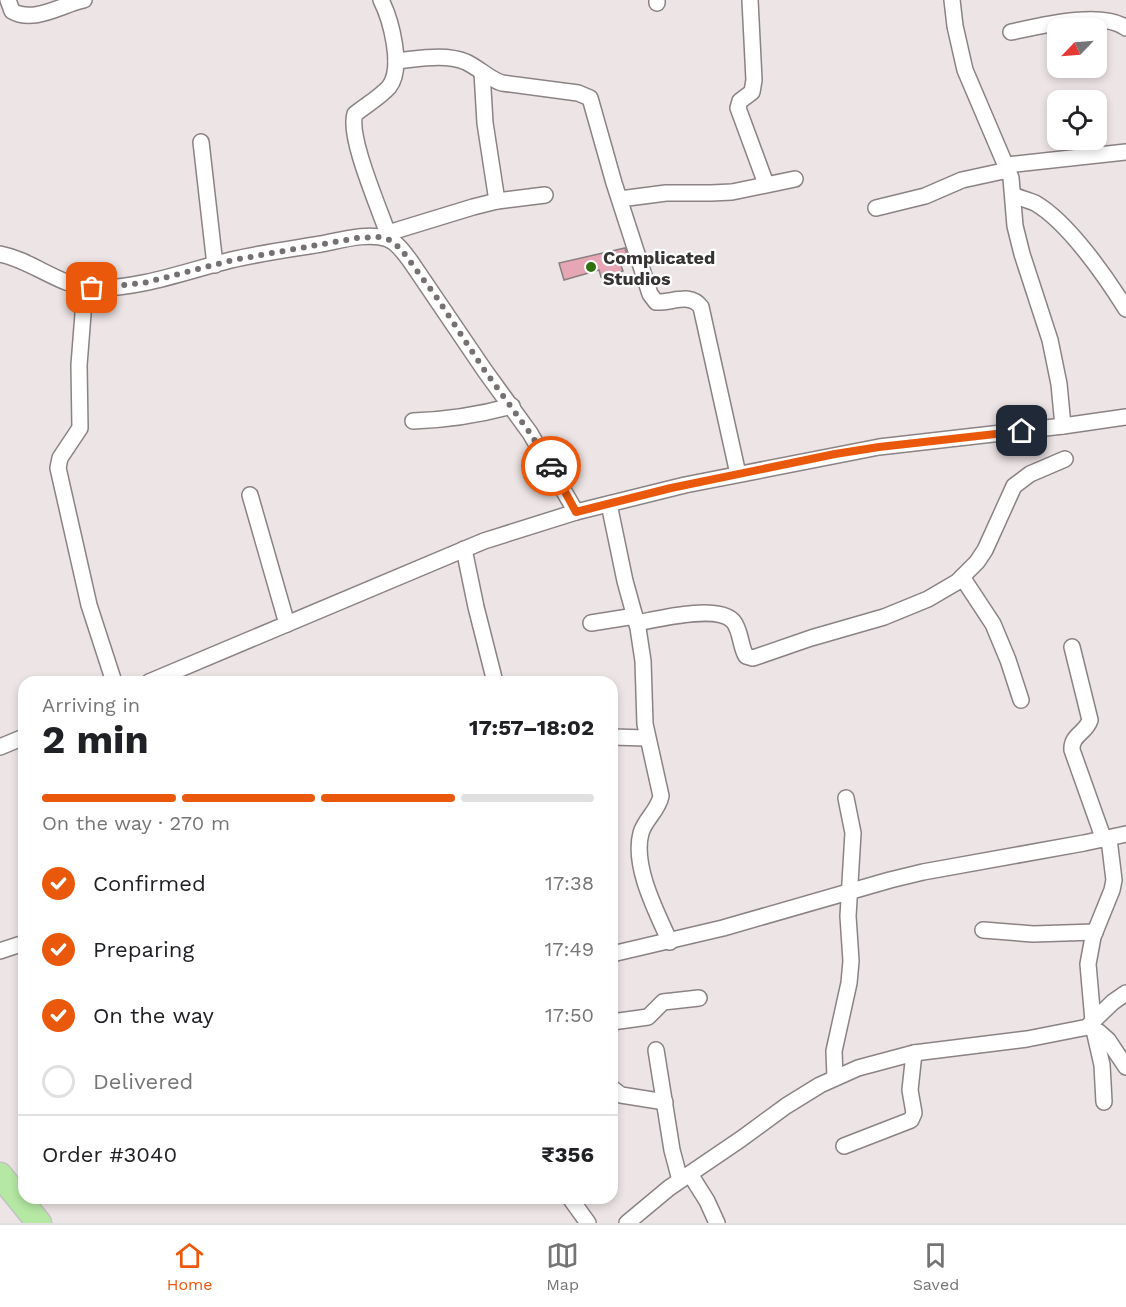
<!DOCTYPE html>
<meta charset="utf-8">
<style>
:root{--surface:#fff;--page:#f2f2f2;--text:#202124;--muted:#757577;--line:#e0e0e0;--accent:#ea580c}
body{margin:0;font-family:"Work Sans",sans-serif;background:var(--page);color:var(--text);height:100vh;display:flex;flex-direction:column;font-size:22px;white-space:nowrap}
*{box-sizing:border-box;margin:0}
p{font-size:20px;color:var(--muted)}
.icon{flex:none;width:33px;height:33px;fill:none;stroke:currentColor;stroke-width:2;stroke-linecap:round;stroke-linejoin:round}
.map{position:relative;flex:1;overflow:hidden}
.sheet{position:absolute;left:18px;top:676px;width:600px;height:528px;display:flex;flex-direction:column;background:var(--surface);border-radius:18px;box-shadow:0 3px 9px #0003}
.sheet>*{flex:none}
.needle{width:39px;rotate:245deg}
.fabs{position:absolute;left:1047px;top:18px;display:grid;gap:12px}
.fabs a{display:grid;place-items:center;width:60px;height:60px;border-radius:12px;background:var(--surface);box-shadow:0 3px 9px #0003;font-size:30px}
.pin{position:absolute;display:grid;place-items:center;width:51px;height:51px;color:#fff;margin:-26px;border-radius:12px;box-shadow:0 3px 9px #0006}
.courier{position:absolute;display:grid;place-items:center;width:60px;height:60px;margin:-30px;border:4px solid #ea580c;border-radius:50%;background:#fff;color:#222;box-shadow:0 2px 8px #0007}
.head em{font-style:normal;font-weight:700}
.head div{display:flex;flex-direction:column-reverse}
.head{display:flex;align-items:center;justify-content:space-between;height:102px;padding:0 24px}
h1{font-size:39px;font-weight:700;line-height:45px}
.bar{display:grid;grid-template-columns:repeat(4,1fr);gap:9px 6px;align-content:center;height:72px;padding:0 24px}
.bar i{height:8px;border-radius:4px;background:var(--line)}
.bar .active{background:var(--accent)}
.bar p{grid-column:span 4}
.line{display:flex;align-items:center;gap:15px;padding:0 24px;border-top:2px solid var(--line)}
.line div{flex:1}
ol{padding:0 24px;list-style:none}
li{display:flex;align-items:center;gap:18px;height:66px}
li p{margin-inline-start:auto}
li .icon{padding:6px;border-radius:50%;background:var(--accent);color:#fff;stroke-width:4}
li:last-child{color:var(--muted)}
li i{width:33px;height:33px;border:3px solid var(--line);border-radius:50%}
.tabs{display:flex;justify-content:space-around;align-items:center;height:84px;border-top:2px solid var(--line);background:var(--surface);font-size:16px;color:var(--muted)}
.tabs a{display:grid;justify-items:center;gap:3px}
.tabs .active{color:var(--accent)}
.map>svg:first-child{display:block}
.building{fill:#e7a6b3;stroke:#888081;stroke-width:1.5}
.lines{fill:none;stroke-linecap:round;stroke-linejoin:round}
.minor-casing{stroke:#8b8284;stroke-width:18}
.trunk-casing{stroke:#c3c2c2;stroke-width:27}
.minor{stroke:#fff;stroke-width:15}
.trunk{stroke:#b4e8a3;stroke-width:24}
.done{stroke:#767171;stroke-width:6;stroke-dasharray:0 10.8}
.route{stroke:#ea580c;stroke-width:8}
.poi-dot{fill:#2e710d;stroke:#fff;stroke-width:2}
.labels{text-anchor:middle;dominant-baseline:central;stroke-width:4.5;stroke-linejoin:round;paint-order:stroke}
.poi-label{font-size:18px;font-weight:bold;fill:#363333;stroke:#fff;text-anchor:start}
</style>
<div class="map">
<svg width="1126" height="1223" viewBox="0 0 1126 1223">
<rect width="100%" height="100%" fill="#ede4e5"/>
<polygon class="building" points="625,248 629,262 620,263 623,271 601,277 599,270 564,280 559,263"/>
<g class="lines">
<defs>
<g id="minor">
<path d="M8,0L12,11C34,24 63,4 84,0"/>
<path d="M381,0C391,20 404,68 389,87C379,98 366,105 355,114C347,137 382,214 390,240"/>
<polyline points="657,0 657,3"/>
<polyline points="750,0 754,80 752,92 740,101 738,108 766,184"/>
<polyline points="952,0 955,26 965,70 1011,178 1015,226 1022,254 1050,340 1059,384 1063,426"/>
<path d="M1011,32C1039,26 1103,10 1126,28"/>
<path d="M396,61C418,59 445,53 466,62C479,68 489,79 502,83L578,93L590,98L614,183L650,294L656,302C672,303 690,292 701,307L738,474"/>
<polyline points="482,72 485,123 497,201"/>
<polyline points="201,142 215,265"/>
<polyline points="1007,165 1126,152"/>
<path d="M1013,195C1020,198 1028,200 1035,203C1068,222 1106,277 1126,309"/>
<polyline points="620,199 666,193 711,193 732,192 795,179"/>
<polyline points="876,208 925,196 962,180 1008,170"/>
<polyline points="388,233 473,207 497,201 545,195"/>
<path d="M0,254C32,260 60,287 93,288C141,289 186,271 231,260C261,253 291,249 321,244C342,240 368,232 388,239C398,243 405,254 411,262L485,371L530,433L576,512"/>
<polyline points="81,286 83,314 79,365 80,428 60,458 58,468 89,605 114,682"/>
<path d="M413,421C448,420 479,415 512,406"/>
<polyline points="250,495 287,624"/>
<path d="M609,504L625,581L638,628L643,661L645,724L661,796C658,811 645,819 641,833C632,866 657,913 670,942"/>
<polyline points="464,549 476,607 495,682"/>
<polyline points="962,577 993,624 1008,660 1021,700"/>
<polyline points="591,623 635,616"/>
<path d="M637,623C658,619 717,604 733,621C741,630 740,646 746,656L753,658L811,638L884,617L928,599L957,582L977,562L985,550L1014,486L1030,474L1065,459"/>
<path d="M1072,647L1090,720C1086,733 1071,735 1072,750L1104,840"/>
<polyline points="149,682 484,541 576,512 685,485 879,447 1063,426 1126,417"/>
<polyline points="612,737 647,738"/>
<polyline points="0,747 24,737"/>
<polyline points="983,930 1033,934 1095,932"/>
<polyline points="0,951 24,943"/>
<polyline points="612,954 723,928 890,880 923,872 1084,843 1126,834"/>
<polyline points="1093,1021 1088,964 1093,937 1112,890 1114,880 1109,839"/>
<polyline points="612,1022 648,1017 663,1002 699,998"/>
<polyline points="1090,1024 1113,1002 1126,993"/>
<polyline points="1094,1030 1102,1065 1104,1102"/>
<polyline points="656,1050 672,1150 680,1180"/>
<polyline points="835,1078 834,1051 849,983 851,961 848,916 853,833 846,798"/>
<polyline points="612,1088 621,1095 665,1102"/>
<polyline points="844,1146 911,1120 914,1113 910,1090 914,1053"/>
<polyline points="690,1174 707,1201 717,1223"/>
<polyline points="570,1198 588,1223"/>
<polyline points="627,1223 669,1188 741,1139 786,1106 820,1085 858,1068 914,1053 1027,1039 1088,1027 1099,1032 1108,1040 1126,1067"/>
</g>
<polyline id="trunk" points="0,1175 39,1223"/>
</defs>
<use href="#minor" class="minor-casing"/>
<use href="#trunk" class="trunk-casing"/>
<use href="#minor" class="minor"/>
<use href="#trunk" class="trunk"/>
</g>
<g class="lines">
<polyline class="done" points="92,288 144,283 233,260 357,238 379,237 390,240 401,249 437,298 485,371 530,433 551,466"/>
<polyline class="route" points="551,466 576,512 671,488 835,454 879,447 1022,431"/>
</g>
<circle class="poi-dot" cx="591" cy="267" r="6"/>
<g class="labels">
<g class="poi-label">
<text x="603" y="257">Complicated<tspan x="603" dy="21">Studios</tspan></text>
</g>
</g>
</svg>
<div class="fabs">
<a><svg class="needle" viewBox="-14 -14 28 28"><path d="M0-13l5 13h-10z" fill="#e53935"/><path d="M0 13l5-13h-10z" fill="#757577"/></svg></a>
<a><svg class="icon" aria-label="locate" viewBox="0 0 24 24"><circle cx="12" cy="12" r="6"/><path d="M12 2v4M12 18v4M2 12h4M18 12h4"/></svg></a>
</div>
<div class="pin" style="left:92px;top:288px;background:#ea580c"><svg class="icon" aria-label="bag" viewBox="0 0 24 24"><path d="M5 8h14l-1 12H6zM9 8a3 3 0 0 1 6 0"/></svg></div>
<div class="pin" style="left:1022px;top:431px;background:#1f2937"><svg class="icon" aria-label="home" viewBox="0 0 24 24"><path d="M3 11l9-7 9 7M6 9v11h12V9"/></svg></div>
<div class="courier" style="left:551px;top:466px"><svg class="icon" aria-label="car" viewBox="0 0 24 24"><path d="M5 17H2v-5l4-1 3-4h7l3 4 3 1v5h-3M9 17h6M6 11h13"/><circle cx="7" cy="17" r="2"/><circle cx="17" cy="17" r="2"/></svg></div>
<section class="sheet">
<div class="head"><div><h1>2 min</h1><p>Arriving in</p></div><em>17:57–18:02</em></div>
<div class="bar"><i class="active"></i><i class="active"></i><i class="active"></i><i></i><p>On the way · 270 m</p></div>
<ol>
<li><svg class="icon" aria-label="check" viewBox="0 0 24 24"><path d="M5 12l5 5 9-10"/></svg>Confirmed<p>17:38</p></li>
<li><svg class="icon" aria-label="check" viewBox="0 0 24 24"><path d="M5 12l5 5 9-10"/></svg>Preparing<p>17:49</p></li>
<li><svg class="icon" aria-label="check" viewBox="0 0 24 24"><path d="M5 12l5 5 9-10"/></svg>On the way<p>17:50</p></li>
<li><i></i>Delivered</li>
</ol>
<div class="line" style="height:78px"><div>Order #3040</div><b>₹356</b></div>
</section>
</div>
<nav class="tabs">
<a class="active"><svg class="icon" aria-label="home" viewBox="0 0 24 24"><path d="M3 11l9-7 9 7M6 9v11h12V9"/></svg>Home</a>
<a><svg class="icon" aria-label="map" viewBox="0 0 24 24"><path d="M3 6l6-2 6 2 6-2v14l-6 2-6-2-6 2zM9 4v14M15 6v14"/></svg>Map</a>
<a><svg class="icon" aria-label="saved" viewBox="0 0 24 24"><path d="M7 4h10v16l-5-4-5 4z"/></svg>Saved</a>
</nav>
